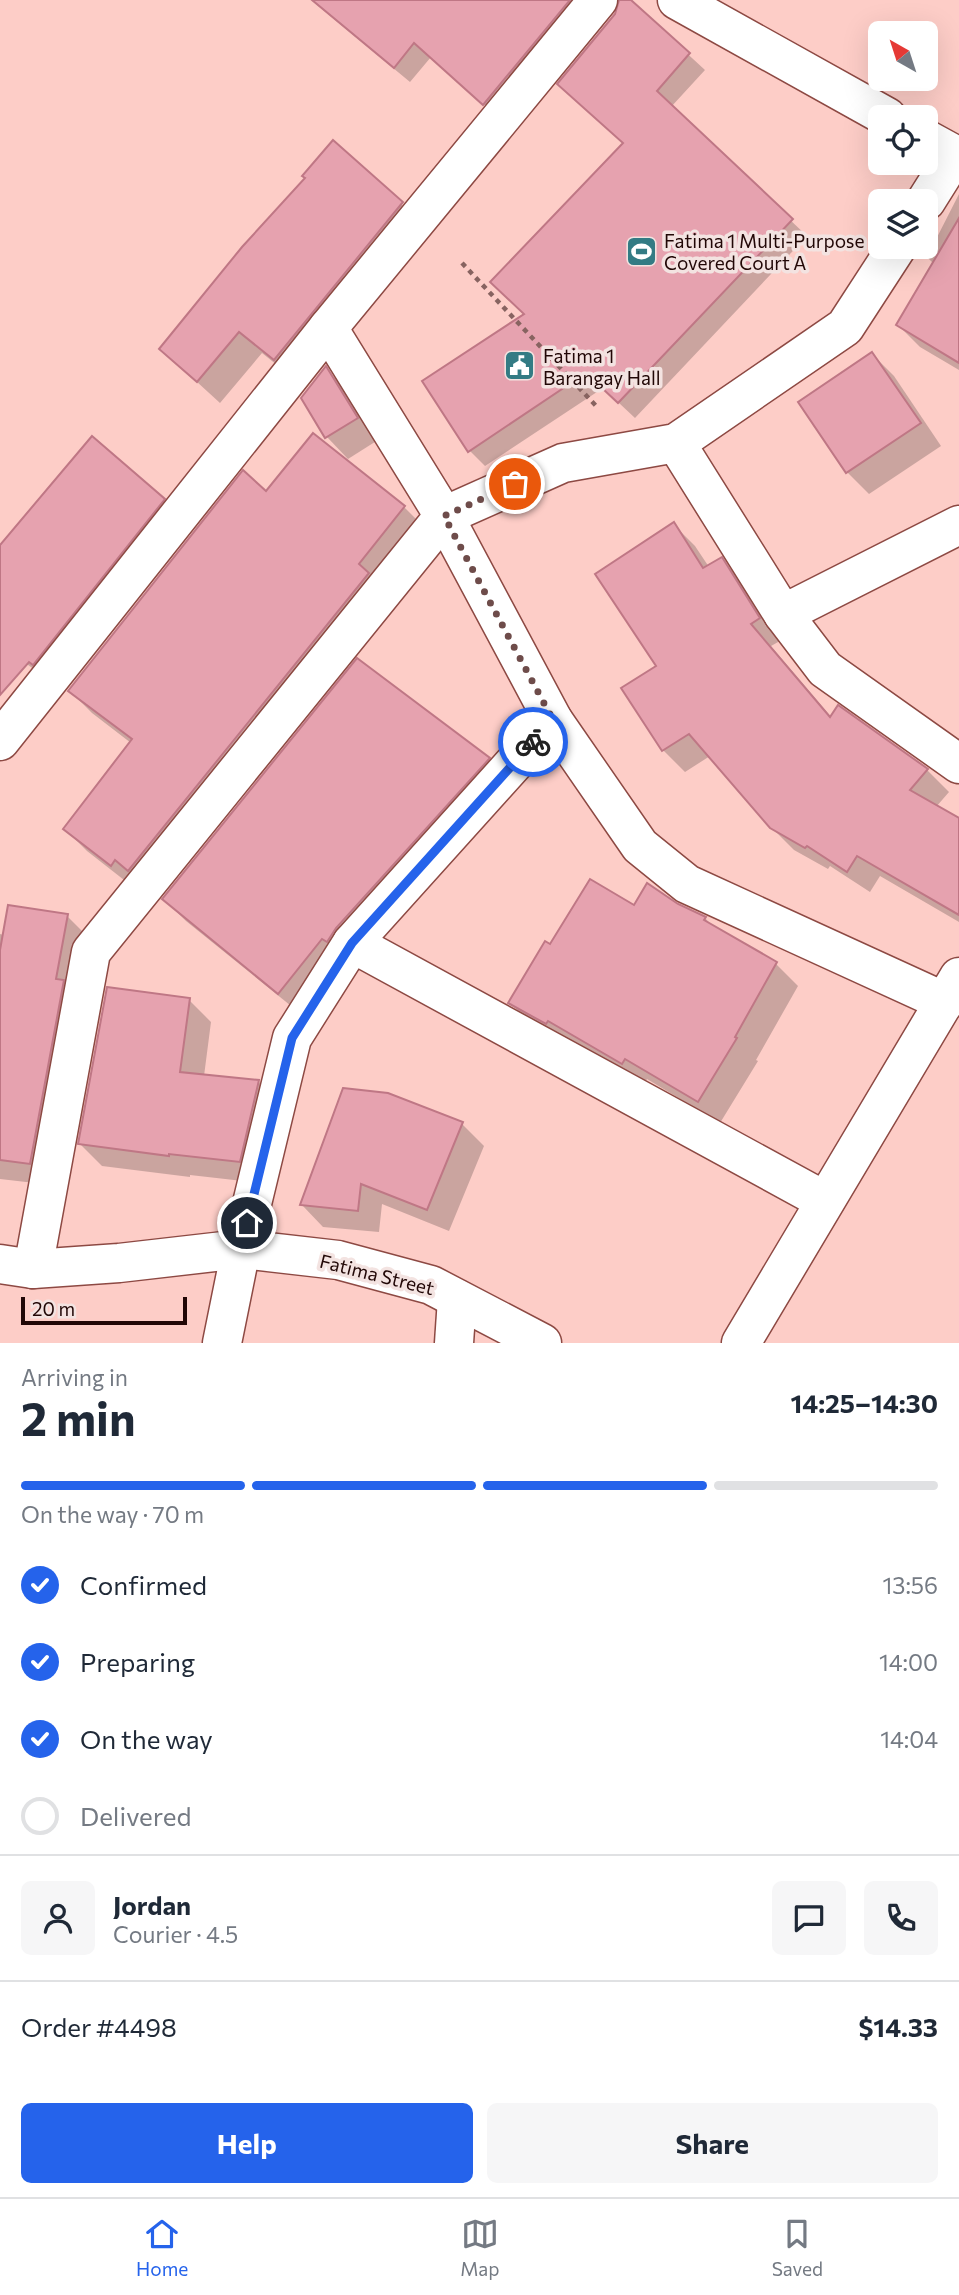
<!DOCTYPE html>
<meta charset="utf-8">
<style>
:root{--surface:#fff;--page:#f6f6f7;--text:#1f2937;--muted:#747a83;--line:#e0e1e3;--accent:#2563eb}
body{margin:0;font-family:Commissioner,sans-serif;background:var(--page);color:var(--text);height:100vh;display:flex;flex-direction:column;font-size:26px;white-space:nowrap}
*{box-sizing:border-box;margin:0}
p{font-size:23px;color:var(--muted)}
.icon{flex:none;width:38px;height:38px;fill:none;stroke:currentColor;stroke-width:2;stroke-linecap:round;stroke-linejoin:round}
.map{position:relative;height:1343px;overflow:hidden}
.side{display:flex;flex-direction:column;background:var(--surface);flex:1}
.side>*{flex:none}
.needle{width:46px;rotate:321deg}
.buttons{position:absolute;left:868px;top:21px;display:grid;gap:14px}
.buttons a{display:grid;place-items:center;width:70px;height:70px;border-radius:10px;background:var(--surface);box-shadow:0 7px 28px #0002;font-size:35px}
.scale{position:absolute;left:21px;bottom:18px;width:166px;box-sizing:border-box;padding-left:7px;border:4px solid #210706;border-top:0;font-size:19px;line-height:24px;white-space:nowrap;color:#210706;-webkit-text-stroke:5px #f3e3e1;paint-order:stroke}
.pin{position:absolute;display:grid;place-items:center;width:60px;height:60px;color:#fff;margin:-30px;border:4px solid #fff;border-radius:50%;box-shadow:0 2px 7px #0007}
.courier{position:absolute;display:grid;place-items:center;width:70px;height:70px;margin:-35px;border:5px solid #2563eb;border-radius:50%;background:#fff;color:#222;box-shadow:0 2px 9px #0007}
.summary em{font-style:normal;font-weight:700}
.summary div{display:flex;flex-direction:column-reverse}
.summary{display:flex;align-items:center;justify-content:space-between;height:119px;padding:0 21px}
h1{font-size:46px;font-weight:700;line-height:52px}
.bar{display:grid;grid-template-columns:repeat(4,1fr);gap:10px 7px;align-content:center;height:84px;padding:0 21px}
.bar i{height:9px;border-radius:5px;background:var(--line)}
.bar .active{background:var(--accent)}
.bar p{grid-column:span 4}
.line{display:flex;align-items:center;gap:18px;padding:0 21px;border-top:2px solid var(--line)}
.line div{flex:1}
.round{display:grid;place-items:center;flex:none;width:74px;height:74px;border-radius:10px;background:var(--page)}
ol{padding:0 21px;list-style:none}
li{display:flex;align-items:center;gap:21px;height:77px}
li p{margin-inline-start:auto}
li .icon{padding:7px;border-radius:50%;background:var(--accent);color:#fff;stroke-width:4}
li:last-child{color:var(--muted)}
li i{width:38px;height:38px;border:4px solid var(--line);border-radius:50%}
.button{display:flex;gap:14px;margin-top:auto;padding:14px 21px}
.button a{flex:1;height:80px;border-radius:10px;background:var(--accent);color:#fff;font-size:28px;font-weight:700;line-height:80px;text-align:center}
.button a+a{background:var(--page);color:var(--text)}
.dock{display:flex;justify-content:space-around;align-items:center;height:98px;border-top:2px solid var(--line);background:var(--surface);font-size:19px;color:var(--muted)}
.dock a{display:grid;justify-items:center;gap:4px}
.dock .active{color:var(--accent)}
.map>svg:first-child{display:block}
.shadow{fill:#0003}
.building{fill:#e6a2af;stroke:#bf7785;stroke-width:2}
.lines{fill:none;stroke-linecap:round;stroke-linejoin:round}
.minor-casing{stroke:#8d4943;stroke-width:41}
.path{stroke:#876360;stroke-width:4.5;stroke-dasharray:5 5;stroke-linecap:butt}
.minor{stroke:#fff;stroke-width:38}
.done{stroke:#6e4c4a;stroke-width:7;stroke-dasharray:0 12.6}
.route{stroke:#2563eb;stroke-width:9}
.labels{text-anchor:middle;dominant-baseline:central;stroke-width:7;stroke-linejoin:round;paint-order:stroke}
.poi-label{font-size:19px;fill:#210706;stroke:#f3e3e1;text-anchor:start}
.street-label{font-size:19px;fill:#210706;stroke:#f3e3e1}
</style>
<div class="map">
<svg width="959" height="1343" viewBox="0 0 959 1343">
<rect width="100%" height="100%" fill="#fdcdc7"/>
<g class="shadow">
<polygon points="311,0 599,0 500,119 431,57 410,82"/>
<polygon points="621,0 629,0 705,70 671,107 807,236 635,418 603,388 485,466 469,450 526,315 625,144 617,14"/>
<polygon points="333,143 424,225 297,381 262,353 220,403 161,349 307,178"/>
<polygon points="959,194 959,370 920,347 898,325 934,264 927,257"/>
<polygon points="872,354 894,376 941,446 869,494 847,472 801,402"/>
<polygon points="326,369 347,390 378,440 348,459 327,437"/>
<polygon points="267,493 404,507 426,529 133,887 87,851 65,829 131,743 92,713 70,691"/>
<polygon points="163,500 185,522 55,685 0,644 0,546"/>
<polygon points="673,524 695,546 709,567 721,559 743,581 780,641 771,646 832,718 839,708 927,770 949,792 936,807 959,820 959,922 880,876 870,892 830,866 828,869 794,850 771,827 710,756 685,772 663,750 624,689 658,667"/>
<polygon points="488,759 510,781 301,1014 186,921 164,899"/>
<polygon points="677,905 705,918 715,929 776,964 798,986 756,1060 758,1061 720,1123 647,1079 644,1084 532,1024 510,1003 551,947 635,908"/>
<polygon points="67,916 89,938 52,1185 0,1179 0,934 4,935"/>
<polygon points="189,1000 211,1022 204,1076 259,1082 280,1103 261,1183 190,1175 190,1177 102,1166 80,1144"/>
<polygon points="462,1124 484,1146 449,1231 382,1204 379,1232 323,1227 302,1205"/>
</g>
<g class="building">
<polygon points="312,0 570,0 483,105 414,43 394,68"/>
<polygon points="619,0 631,0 690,53 657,91 793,219 618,403 586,373 468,452 422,381 524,314 490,282 623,143 557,84 615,14"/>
<polygon points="333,140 403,202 274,360 239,332 197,382 159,349 242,247 305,178 302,176"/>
<polygon points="959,218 959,363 896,325"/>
<polygon points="872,352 921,423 846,473 798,402"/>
<polygon points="326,366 358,418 325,438 301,398"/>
<polygon points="313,433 405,506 359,564 369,573 128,871 115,860 111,866 63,829 132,739 68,691 243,470 266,491"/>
<polygon points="92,436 165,499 33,665 29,662 0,695 0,545"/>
<polygon points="674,522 703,568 722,557 760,618 751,624 830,717 838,705 928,769 910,790 959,818 959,915 857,856 847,872 807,846 805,848 770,828 689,734 662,751 621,688 656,666 595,574"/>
<polygon points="357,658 490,758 336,928 327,942 322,939 278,994 162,899"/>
<polygon points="590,879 634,905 647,883 678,904 706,917 704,920 777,962 735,1037 737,1038 698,1102 625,1059 622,1064 548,1021 546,1024 508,1003 545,941 550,944"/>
<polygon points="8,905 68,914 56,979 64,980 30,1164 0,1160 0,950"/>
<polygon points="107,987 190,998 180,1072 259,1080 240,1162 169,1154 169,1156 78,1144"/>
<polygon points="343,1088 388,1093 463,1122 427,1210 361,1184 358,1211 300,1205"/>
</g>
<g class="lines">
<defs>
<g id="minor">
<polyline points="677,0 887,117"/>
<polyline points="926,139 959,157"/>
<polyline points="926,201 955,155"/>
<polyline points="328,328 444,516 553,720 640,846 687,884 945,1002"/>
<polyline points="676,443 783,614 825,669 959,764"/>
<polyline points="783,614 959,525"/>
<polyline points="0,741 328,328 598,0"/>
<polyline points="352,943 825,1201"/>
<polyline points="0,1264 33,1269 119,1263 241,1249 338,1260 431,1285 542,1343"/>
<polyline points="33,1269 91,952 444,516 563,463 676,443 845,327 897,247"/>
<polyline points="222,1343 241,1249 292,1038 352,943 553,720"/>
<polyline points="454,1343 457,1299"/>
<polyline points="741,1343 959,977"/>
</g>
</defs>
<use href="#minor" class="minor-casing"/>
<polyline class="path" points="462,263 598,408"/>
<use href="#minor" class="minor"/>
</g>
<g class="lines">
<polyline class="done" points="515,484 444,516 553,720 533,742"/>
<polyline class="route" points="247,1223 292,1038 352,943 533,742"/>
</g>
<defs>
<symbol id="stadium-square" viewBox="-11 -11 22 22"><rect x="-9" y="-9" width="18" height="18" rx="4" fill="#337b84" stroke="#f3e3e1"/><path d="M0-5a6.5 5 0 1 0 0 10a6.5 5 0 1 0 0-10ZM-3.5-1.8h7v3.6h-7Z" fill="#fff"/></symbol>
<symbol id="civic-square" viewBox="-11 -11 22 22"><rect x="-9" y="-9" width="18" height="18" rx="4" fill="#337b84" stroke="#f3e3e1"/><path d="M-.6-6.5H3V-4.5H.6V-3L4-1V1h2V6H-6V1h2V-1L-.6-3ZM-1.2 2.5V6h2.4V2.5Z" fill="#fff"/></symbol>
</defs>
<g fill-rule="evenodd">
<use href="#stadium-square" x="624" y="234" width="35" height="35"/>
<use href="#civic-square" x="502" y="348" width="35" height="35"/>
</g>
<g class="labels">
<g class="poi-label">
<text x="664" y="240">Fatima 1 Multi-Purpose<tspan x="664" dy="22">Covered Court A</tspan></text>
<text x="543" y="355">Fatima 1<tspan x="543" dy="22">Barangay Hall</tspan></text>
</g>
<g class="street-label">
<text transform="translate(377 1274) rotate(14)">Fatima Street</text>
</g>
</g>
</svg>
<div class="buttons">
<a><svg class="needle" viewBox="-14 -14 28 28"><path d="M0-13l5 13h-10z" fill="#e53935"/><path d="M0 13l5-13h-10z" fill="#747a83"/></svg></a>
<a><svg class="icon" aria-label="locate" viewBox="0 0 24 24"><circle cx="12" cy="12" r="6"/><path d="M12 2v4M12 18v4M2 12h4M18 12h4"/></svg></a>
<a><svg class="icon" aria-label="layers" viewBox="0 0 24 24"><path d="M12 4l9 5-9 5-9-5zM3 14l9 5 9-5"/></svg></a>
</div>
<div class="scale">20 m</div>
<div class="pin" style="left:515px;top:484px;background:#ea580c"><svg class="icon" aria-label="bag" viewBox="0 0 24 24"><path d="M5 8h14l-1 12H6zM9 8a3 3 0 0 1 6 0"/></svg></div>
<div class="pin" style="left:247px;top:1223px;background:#1f2937"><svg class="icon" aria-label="home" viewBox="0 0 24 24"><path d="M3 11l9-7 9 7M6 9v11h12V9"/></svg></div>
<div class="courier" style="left:533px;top:742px"><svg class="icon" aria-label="bike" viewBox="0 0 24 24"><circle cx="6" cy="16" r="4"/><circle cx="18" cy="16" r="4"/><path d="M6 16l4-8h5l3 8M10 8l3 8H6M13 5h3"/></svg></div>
</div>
<section class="side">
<div class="summary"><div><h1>2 min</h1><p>Arriving in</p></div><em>14:25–14:30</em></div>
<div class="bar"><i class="active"></i><i class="active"></i><i class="active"></i><i></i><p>On the way · 70 m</p></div>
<ol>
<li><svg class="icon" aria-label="check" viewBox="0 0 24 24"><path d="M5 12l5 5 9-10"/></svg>Confirmed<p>13:56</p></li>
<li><svg class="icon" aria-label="check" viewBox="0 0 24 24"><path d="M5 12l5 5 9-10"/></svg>Preparing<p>14:00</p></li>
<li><svg class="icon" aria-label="check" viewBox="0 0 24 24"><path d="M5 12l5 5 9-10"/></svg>On the way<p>14:04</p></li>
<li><i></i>Delivered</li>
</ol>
<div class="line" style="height:126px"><a class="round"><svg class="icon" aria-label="person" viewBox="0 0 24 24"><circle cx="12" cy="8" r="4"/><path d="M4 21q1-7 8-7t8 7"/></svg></a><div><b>Jordan</b><p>Courier · 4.5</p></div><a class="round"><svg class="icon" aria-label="chat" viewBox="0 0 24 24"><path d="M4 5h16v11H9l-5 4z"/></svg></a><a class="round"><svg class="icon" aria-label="phone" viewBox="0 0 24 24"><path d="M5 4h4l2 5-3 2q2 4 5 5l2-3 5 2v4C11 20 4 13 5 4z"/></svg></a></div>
<div class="line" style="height:91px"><div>Order #4498</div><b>$14.33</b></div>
<div class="button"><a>Help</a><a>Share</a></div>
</section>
<nav class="dock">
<a class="active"><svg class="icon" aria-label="home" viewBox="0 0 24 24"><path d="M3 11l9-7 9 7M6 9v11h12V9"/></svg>Home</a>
<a><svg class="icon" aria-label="map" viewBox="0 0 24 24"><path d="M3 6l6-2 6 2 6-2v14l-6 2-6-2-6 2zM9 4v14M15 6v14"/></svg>Map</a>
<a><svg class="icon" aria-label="saved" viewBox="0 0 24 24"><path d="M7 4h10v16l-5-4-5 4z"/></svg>Saved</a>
</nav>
